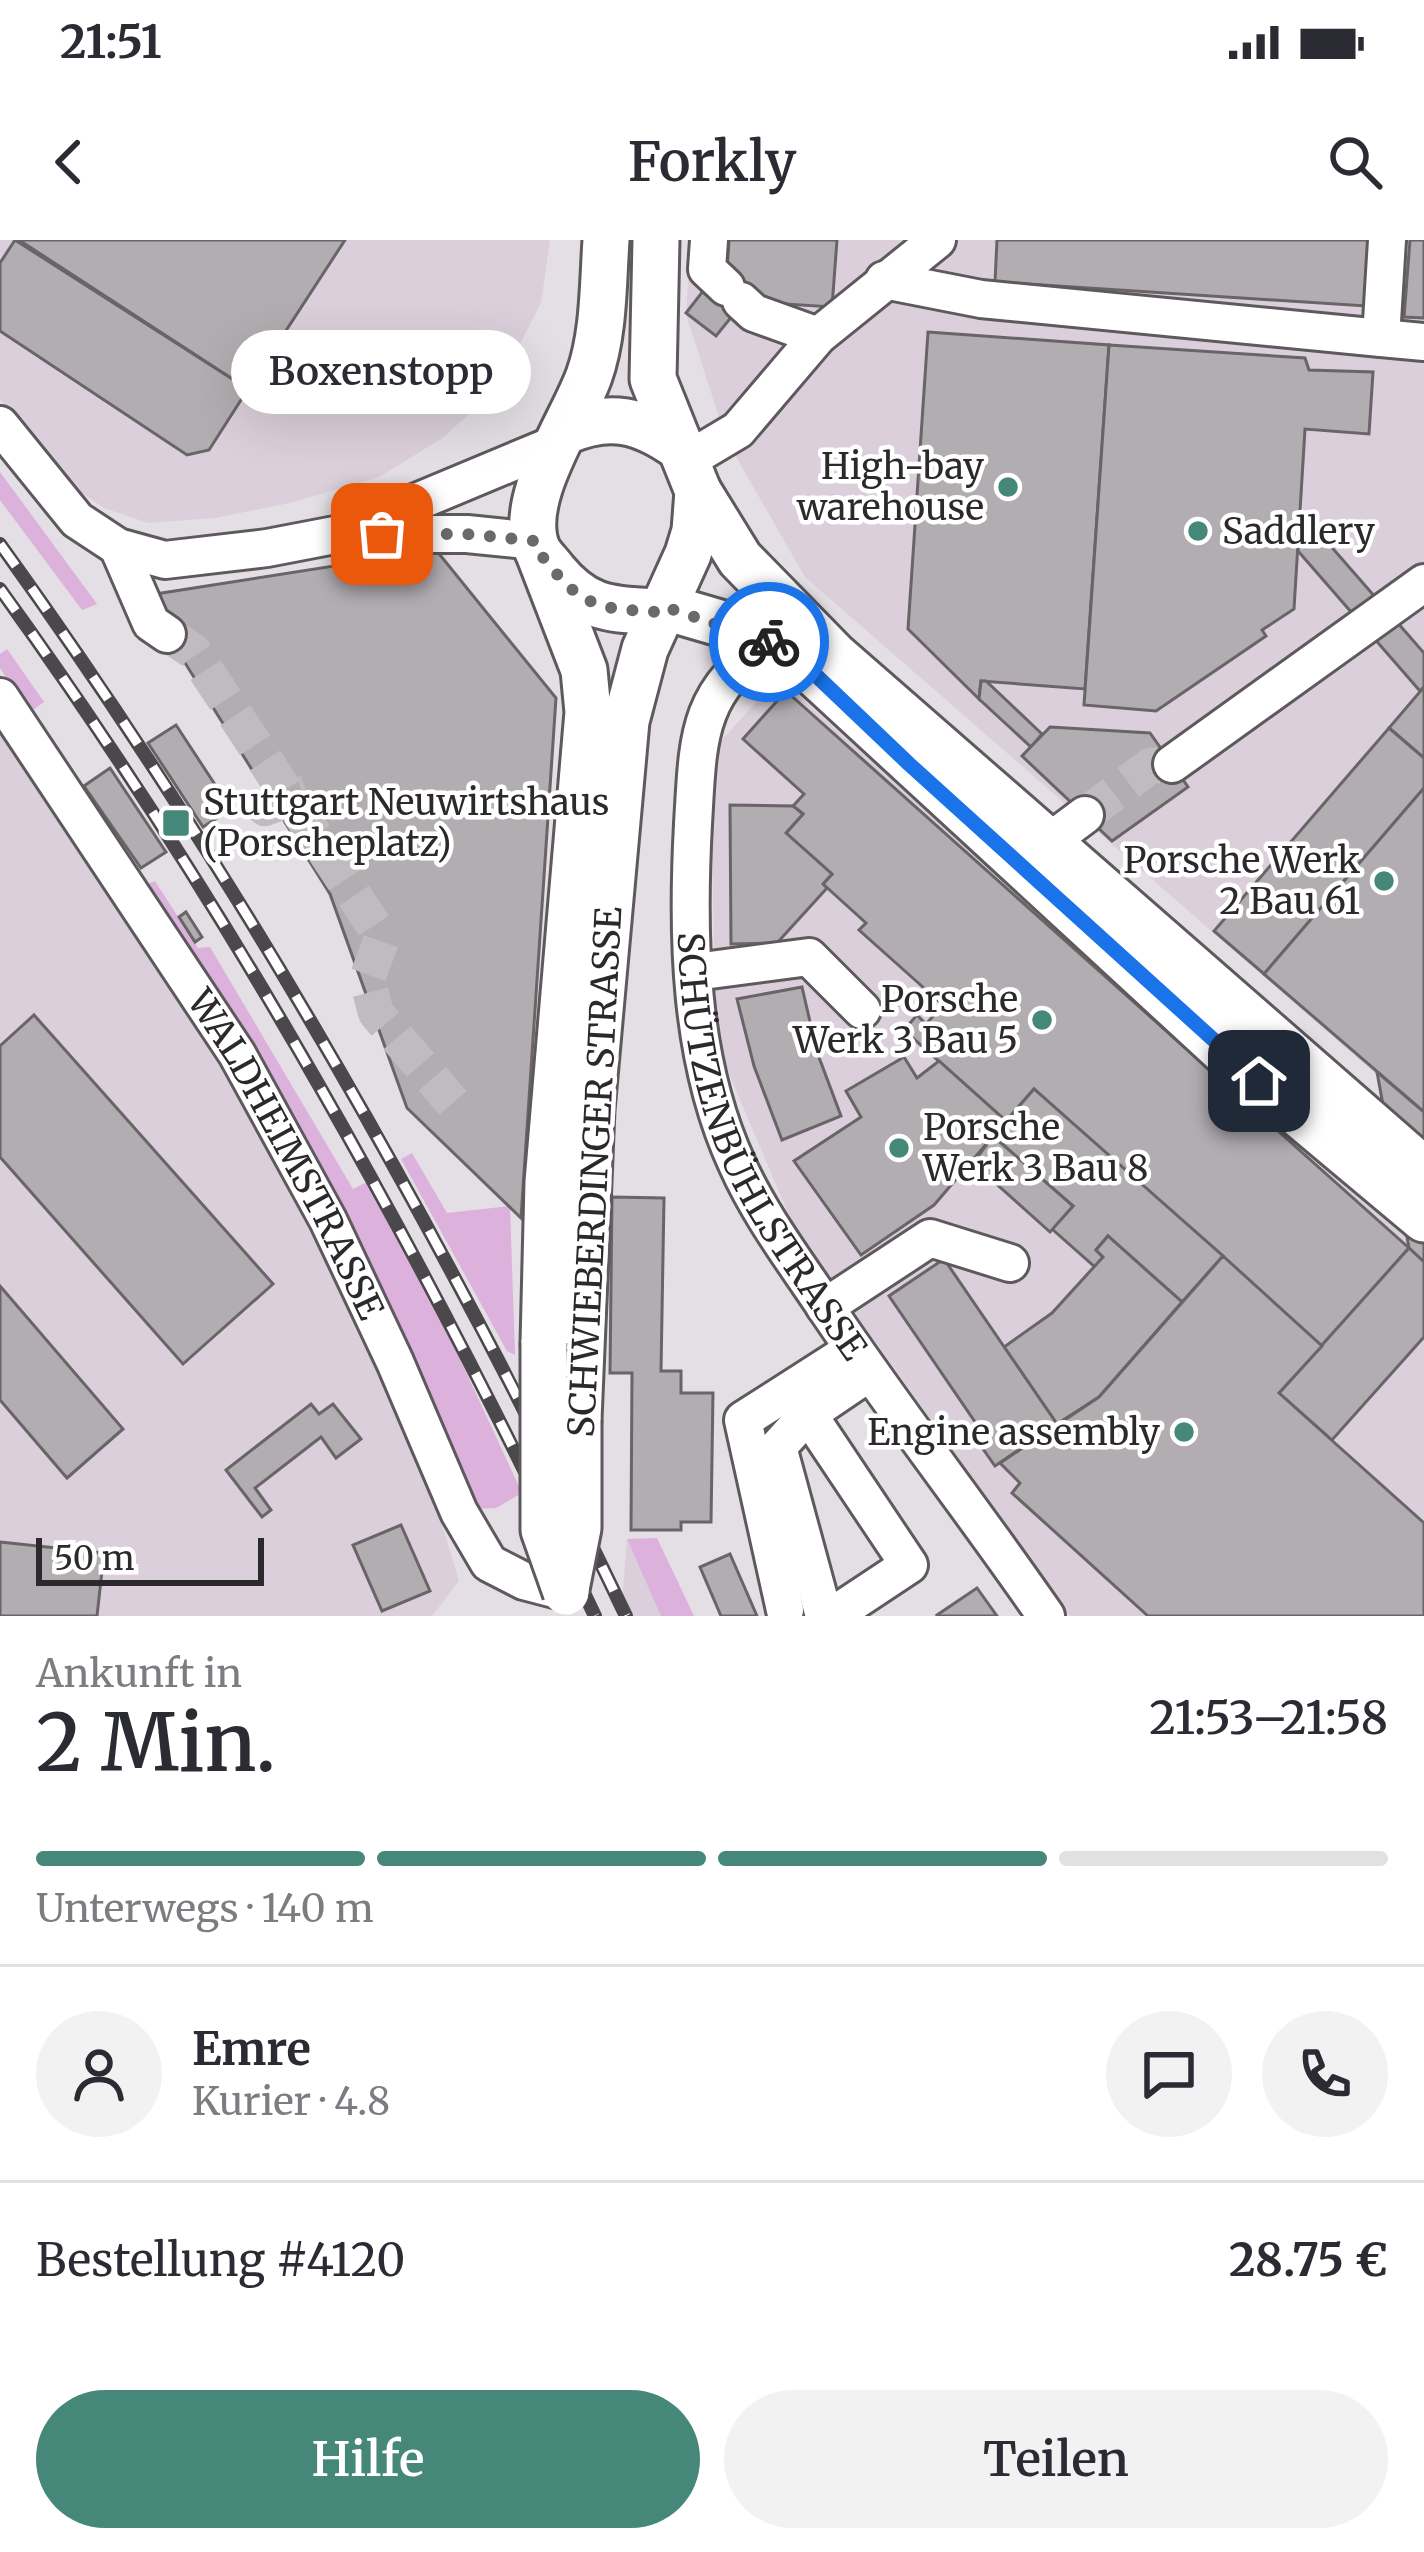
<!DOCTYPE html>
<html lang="de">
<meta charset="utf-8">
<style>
:root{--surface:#fff;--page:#f2f2f3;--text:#2b2b33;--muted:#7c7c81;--line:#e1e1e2;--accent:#458778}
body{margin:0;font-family:Merriweather,serif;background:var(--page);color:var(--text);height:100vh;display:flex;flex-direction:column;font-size:45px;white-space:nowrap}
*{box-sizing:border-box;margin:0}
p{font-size:39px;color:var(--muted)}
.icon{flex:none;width:66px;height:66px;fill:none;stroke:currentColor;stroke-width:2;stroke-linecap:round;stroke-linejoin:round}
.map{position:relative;height:1376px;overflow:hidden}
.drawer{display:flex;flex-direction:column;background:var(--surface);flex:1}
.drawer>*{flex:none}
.scale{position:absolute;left:36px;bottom:30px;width:228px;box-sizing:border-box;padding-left:12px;border:6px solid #2b292b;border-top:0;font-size:33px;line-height:42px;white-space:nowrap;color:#2b292b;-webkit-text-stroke:9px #fff;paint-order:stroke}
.pin{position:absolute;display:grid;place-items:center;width:102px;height:102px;color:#fff;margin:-51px;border-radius:24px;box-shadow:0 6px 18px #0006}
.courier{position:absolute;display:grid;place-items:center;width:120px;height:120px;margin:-60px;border:9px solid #1a73e8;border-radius:50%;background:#fff;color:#222;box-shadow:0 3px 15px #0007}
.bubble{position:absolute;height:84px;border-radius:42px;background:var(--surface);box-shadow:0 12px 48px #0002;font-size:39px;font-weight:600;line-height:84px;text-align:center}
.summary em{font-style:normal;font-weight:600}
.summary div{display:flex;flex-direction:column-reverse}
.summary{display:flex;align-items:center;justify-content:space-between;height:204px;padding:0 36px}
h1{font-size:78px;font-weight:600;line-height:90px}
.bar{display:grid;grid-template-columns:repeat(4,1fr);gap:18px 12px;align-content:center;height:144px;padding:0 36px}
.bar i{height:15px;border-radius:9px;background:var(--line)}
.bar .on{background:var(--accent)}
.bar p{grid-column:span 4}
.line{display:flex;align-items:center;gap:30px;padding:0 36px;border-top:3px solid var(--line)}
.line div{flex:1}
.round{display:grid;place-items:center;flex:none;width:126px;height:126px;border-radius:63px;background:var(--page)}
.action{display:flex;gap:24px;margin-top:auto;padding:24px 36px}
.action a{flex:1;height:138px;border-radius:72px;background:var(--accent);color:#fff;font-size:48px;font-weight:600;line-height:138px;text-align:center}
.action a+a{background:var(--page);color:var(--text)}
.status{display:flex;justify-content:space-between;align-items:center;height:84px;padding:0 60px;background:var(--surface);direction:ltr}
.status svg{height:33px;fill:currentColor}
header{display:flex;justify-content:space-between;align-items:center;height:156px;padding:0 36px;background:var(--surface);font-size:54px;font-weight:600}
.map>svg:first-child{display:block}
.built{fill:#dacfda}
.green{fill:#dcb1db}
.building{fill:#b2adb1;stroke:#686468;stroke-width:3}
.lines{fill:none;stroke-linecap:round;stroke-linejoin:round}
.minor-tunnel{stroke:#bfbbbf;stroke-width:36;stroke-dasharray:36 18;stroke-linecap:butt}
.minor-casing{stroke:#5d595d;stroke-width:42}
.major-casing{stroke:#5d595d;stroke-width:51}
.minor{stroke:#fff;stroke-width:36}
.major{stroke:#fff;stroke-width:45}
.rail-casing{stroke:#4b484b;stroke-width:14}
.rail{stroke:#fff;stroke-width:9;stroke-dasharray:27;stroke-linecap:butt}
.major-bridge-casing{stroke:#5d595d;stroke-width:51;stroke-linecap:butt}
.major-bridge{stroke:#fff;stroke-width:45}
.done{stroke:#6c696c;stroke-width:12;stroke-dasharray:0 21.6}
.route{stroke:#1a73e8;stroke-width:15}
.poi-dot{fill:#458778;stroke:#fff;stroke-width:4.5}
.labels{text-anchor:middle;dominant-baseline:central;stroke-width:9;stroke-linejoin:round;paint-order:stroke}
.poi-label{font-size:36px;fill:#2b292b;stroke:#fff;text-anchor:end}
.street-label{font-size:36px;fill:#2b292b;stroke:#fff}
</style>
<div class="status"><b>21:51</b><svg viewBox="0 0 49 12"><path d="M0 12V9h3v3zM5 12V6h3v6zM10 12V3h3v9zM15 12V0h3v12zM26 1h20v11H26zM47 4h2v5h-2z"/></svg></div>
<header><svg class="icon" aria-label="back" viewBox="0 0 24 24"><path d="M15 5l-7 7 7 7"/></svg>Forkly<svg class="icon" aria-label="search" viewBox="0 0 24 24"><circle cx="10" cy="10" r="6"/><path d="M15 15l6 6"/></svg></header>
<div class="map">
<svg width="1424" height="1376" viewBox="0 0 1424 1376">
<rect width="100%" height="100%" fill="#e4dfe4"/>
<g class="built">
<polygon points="0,0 550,0 541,63 497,148 444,197 379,237 290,263 215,278 148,283 104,268 62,239 0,159"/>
<polygon points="691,0 1424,0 1424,876 805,337 726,199 686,74"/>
<polygon points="778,438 1424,1008 1424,1376 1070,1376 794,987 716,803 710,513"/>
<polygon points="0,478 227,820 317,986 428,1238 459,1341 432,1376 0,1376"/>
<polygon points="627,1299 661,1376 621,1376"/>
</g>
<g class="green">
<polygon points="0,232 11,247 97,364 82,370 0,260"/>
<polygon points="7,409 44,462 30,472 0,428 0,414"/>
<polygon points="155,641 198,708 210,707 353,949 367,942 439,1074 522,1253 496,1268 468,1269 145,645"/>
<polygon points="412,913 447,973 510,966 515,1115 507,1111 401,919"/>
<polygon points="657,1298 694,1376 661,1376 627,1299"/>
</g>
<g class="building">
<polygon points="15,0 248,149 209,210 187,215 0,91 0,23"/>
<polygon points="19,0 345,0 248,149"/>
<polygon points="729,0 837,0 832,67 725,60"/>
<polygon points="997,0 1371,0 1366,66 995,42"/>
<polygon points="1410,0 1424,0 1424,78 1404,77"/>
<polygon points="703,51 733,75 716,96 686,73"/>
<polygon points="928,92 1109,105 1085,449 981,441 979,459 908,389"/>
<polygon points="1109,105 1305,118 1309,130 1373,132 1369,194 1305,189 1294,369 1262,390 1266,396 1156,471 1084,465"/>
<polygon points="1301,272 1424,413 1424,447 1420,451 1298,311"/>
<polygon points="436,310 556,458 521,978 407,868 330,654 143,356"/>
<polygon points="981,441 986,441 1042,494 1031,507 979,459"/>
<polygon points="1424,447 1424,518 1389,488"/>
<polygon points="786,451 1409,1008 1322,1106 1034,849 1006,881 904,790 917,775 926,784 943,765 859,690 866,683 823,644 832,634 786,593 803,574 793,566 804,554 743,499"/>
<polygon points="176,485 231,569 203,587 148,503"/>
<polygon points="1050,487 1150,493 1188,547 1112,601 1022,516"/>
<polygon points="1389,488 1424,518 1424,548 1264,734 1214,691"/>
<polygon points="110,528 166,612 141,628 84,546"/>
<polygon points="1424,548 1424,872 1264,734"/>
<polygon points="730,565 793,566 803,574 786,593 832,634 823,644 827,648 777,703 731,704"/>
<polygon points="186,672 202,697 195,702 179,677"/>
<polygon points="802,747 817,812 841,876 782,900 754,826 737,759"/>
<polygon points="34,775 273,1044 183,1124 0,917 0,806"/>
<polygon points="904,817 917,838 939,821 1006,881 934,965 861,1015 794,921 861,877 846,851"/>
<polygon points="1377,832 1424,872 1424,1022 1409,1008"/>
<polygon points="1034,849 1223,1016 1182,1062 1108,996 1096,1010 1103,1017 1095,1027 1052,989 1073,966 993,896"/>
<polygon points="993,896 1073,966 1050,992 973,923"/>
<polygon points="612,957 664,958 661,1131 681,1131 681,1153 713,1153 711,1282 681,1282 681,1290 631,1290 632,1133 610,1133"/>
<polygon points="1108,996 1182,1062 1099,1157 1057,1184 1004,1107 1052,1073 1103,1017 1096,1010"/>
<polygon points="1409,1008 1424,1022 1424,1097 1332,1200 1279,1153"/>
<polygon points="1223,1016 1322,1106 1279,1153 1424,1283 1424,1376 1148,1376 1012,1253 1020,1243 1000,1223 1099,1157"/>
<polygon points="944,1019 1057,1184 995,1226 981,1206 988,1201 889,1056"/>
<polygon points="0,1046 123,1189 67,1238 0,1160"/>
<polygon points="311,1164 319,1174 333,1164 361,1199 336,1218 321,1197 255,1248 271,1270 262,1277 226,1230"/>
<polygon points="401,1285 430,1351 382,1371 353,1305"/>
<polygon points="0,1302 104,1313 97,1376 0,1376"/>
<polygon points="730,1314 757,1376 721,1376 700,1327"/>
<polygon points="977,1348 997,1376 938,1376 937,1375"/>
</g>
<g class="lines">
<g class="minor-tunnel">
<polyline points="167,394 193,411 382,698 367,739 376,773 453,863"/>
<polyline points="255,559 265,568 307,553"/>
<polyline points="1085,575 1150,526 1172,524"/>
</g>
<defs>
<g id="minor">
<polyline points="709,0 707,29 726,47"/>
<polyline points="884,40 981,59 1381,98 1387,0"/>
<polyline points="741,61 754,73 818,96"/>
<polyline points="1381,98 1424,102"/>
<polyline points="0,185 77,280 118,307 165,320 267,308 340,294 558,203"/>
<polyline points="686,221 738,190 818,96 937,0"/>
<polyline points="362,294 467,294 535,301"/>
<polyline points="118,307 151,383 167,394"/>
<path id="s1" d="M771,403C695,450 698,502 693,584C687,696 689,820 737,924C760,976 797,1024 828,1071C898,1175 975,1273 1046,1376"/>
<path id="s2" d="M0,457L237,814L328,980L395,1122L459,1272L489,1323L524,1341L566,1352"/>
<polyline points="1172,524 1424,343"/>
<polyline points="1031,622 1049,602 1085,575"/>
<polyline points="695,732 809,717 862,770"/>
<polyline points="825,1067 930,998 1010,1023"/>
<polyline points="808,1174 909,1325 832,1376"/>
<polyline points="785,1370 743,1180 854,1109"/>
<polyline points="824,1376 778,1207 808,1174 870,1132"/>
</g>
<g id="major">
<path d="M606,0C603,44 604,94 589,136C572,183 517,259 537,309C541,317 549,324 554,331C587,371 611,369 659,372"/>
<path d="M566,191C610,172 641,180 679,207"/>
<polyline points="698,251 740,319 835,416 1424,930"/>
<polyline points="538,311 584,430 588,472 548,942 544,1103"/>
<polyline points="665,367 747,391 803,423 1226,813 1424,979"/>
<polyline points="578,1180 591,870 626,481 645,409 688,314 695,291 698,251 653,139 656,0"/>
</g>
</defs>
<use href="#minor" class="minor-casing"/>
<use href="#major" class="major-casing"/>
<use href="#minor" class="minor"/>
<use href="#major" class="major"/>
<defs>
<g id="rail">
<path d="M0,304C243,641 446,1001 626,1376"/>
<path d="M0,349C233,671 425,1018 595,1376"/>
</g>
</defs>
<use href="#rail" class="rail-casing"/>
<use href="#rail" class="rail"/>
<defs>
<g id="major-bridge">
<polyline points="544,1103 544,1290 566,1352"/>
<polyline points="566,1349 578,1288 578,1180"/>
</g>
</defs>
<use href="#major-bridge" class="major-bridge-casing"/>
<use href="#major-bridge" class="major-bridge"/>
</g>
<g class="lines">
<path class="done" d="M382,294H467L536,301C539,315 547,323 556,333C588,371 613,369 659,372L665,367L769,402"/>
<polyline class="route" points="769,402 803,423 909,524 1259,841"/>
</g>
<g class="poi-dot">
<circle cx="1008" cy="247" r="12"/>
<circle cx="1198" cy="291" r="12"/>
<rect x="161" y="568" width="30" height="30" rx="6"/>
<circle cx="1384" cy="641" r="12"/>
<circle cx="1042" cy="780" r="12"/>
<circle cx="899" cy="908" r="12"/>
<circle cx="1184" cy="1192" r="12"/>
</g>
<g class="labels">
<g class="poi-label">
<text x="984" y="226">High-bay<tspan x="984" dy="41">warehouse</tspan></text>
<text x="1222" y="291" text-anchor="start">Saddlery</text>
<text x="203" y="562" text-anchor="start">Stuttgart Neuwirtshaus<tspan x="203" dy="41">(Porscheplatz)</tspan></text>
<text x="1360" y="620">Porsche Werk<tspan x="1360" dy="41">2 Bau 61</tspan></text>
<text x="1018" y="759">Porsche<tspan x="1018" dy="41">Werk 3 Bau 5</tspan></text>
<text x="923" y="887" text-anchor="start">Porsche<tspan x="923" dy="41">Werk 3 Bau 8</tspan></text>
<text x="1160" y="1192">Engine assembly</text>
</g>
<g class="street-label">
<text stroke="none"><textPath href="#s1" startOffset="549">SCHÜTZENBÜHLSTRASSE</textPath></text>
<text stroke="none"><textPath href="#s2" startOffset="540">WALDHEIMSTRASSE</textPath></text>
<text transform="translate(595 932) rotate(-87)">SCHWIEBERDINGER STRASSE</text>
</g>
</g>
</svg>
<div class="scale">50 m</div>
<div class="pin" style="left:382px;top:294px;background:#ea580c"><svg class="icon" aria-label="bag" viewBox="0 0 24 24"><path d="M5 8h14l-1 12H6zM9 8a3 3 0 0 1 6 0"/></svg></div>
<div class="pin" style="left:1259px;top:841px;background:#1f2937"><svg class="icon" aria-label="home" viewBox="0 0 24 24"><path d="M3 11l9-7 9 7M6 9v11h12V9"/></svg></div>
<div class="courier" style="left:769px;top:402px"><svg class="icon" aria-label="bike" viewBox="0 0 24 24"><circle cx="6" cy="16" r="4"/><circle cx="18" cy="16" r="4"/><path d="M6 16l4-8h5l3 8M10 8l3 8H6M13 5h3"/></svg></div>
<div class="bubble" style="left:231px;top:90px;width:300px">Boxenstopp</div>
</div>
<section class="drawer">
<div class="summary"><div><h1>2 Min.</h1><p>Ankunft in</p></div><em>21:53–21:58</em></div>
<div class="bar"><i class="on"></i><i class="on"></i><i class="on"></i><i></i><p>Unterwegs · 140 m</p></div>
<div class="line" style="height:216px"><a class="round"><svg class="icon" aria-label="person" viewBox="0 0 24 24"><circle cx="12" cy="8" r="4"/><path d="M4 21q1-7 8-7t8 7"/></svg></a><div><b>Emre</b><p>Kurier · 4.8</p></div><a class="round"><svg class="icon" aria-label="chat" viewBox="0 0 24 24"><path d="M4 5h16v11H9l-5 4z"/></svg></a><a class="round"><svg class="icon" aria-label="phone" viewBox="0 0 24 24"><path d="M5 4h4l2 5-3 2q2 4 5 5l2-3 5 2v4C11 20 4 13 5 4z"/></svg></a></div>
<div class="line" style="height:156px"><div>Bestellung #4120</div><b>28.75 €</b></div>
<div class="action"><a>Hilfe</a><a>Teilen</a></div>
</section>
